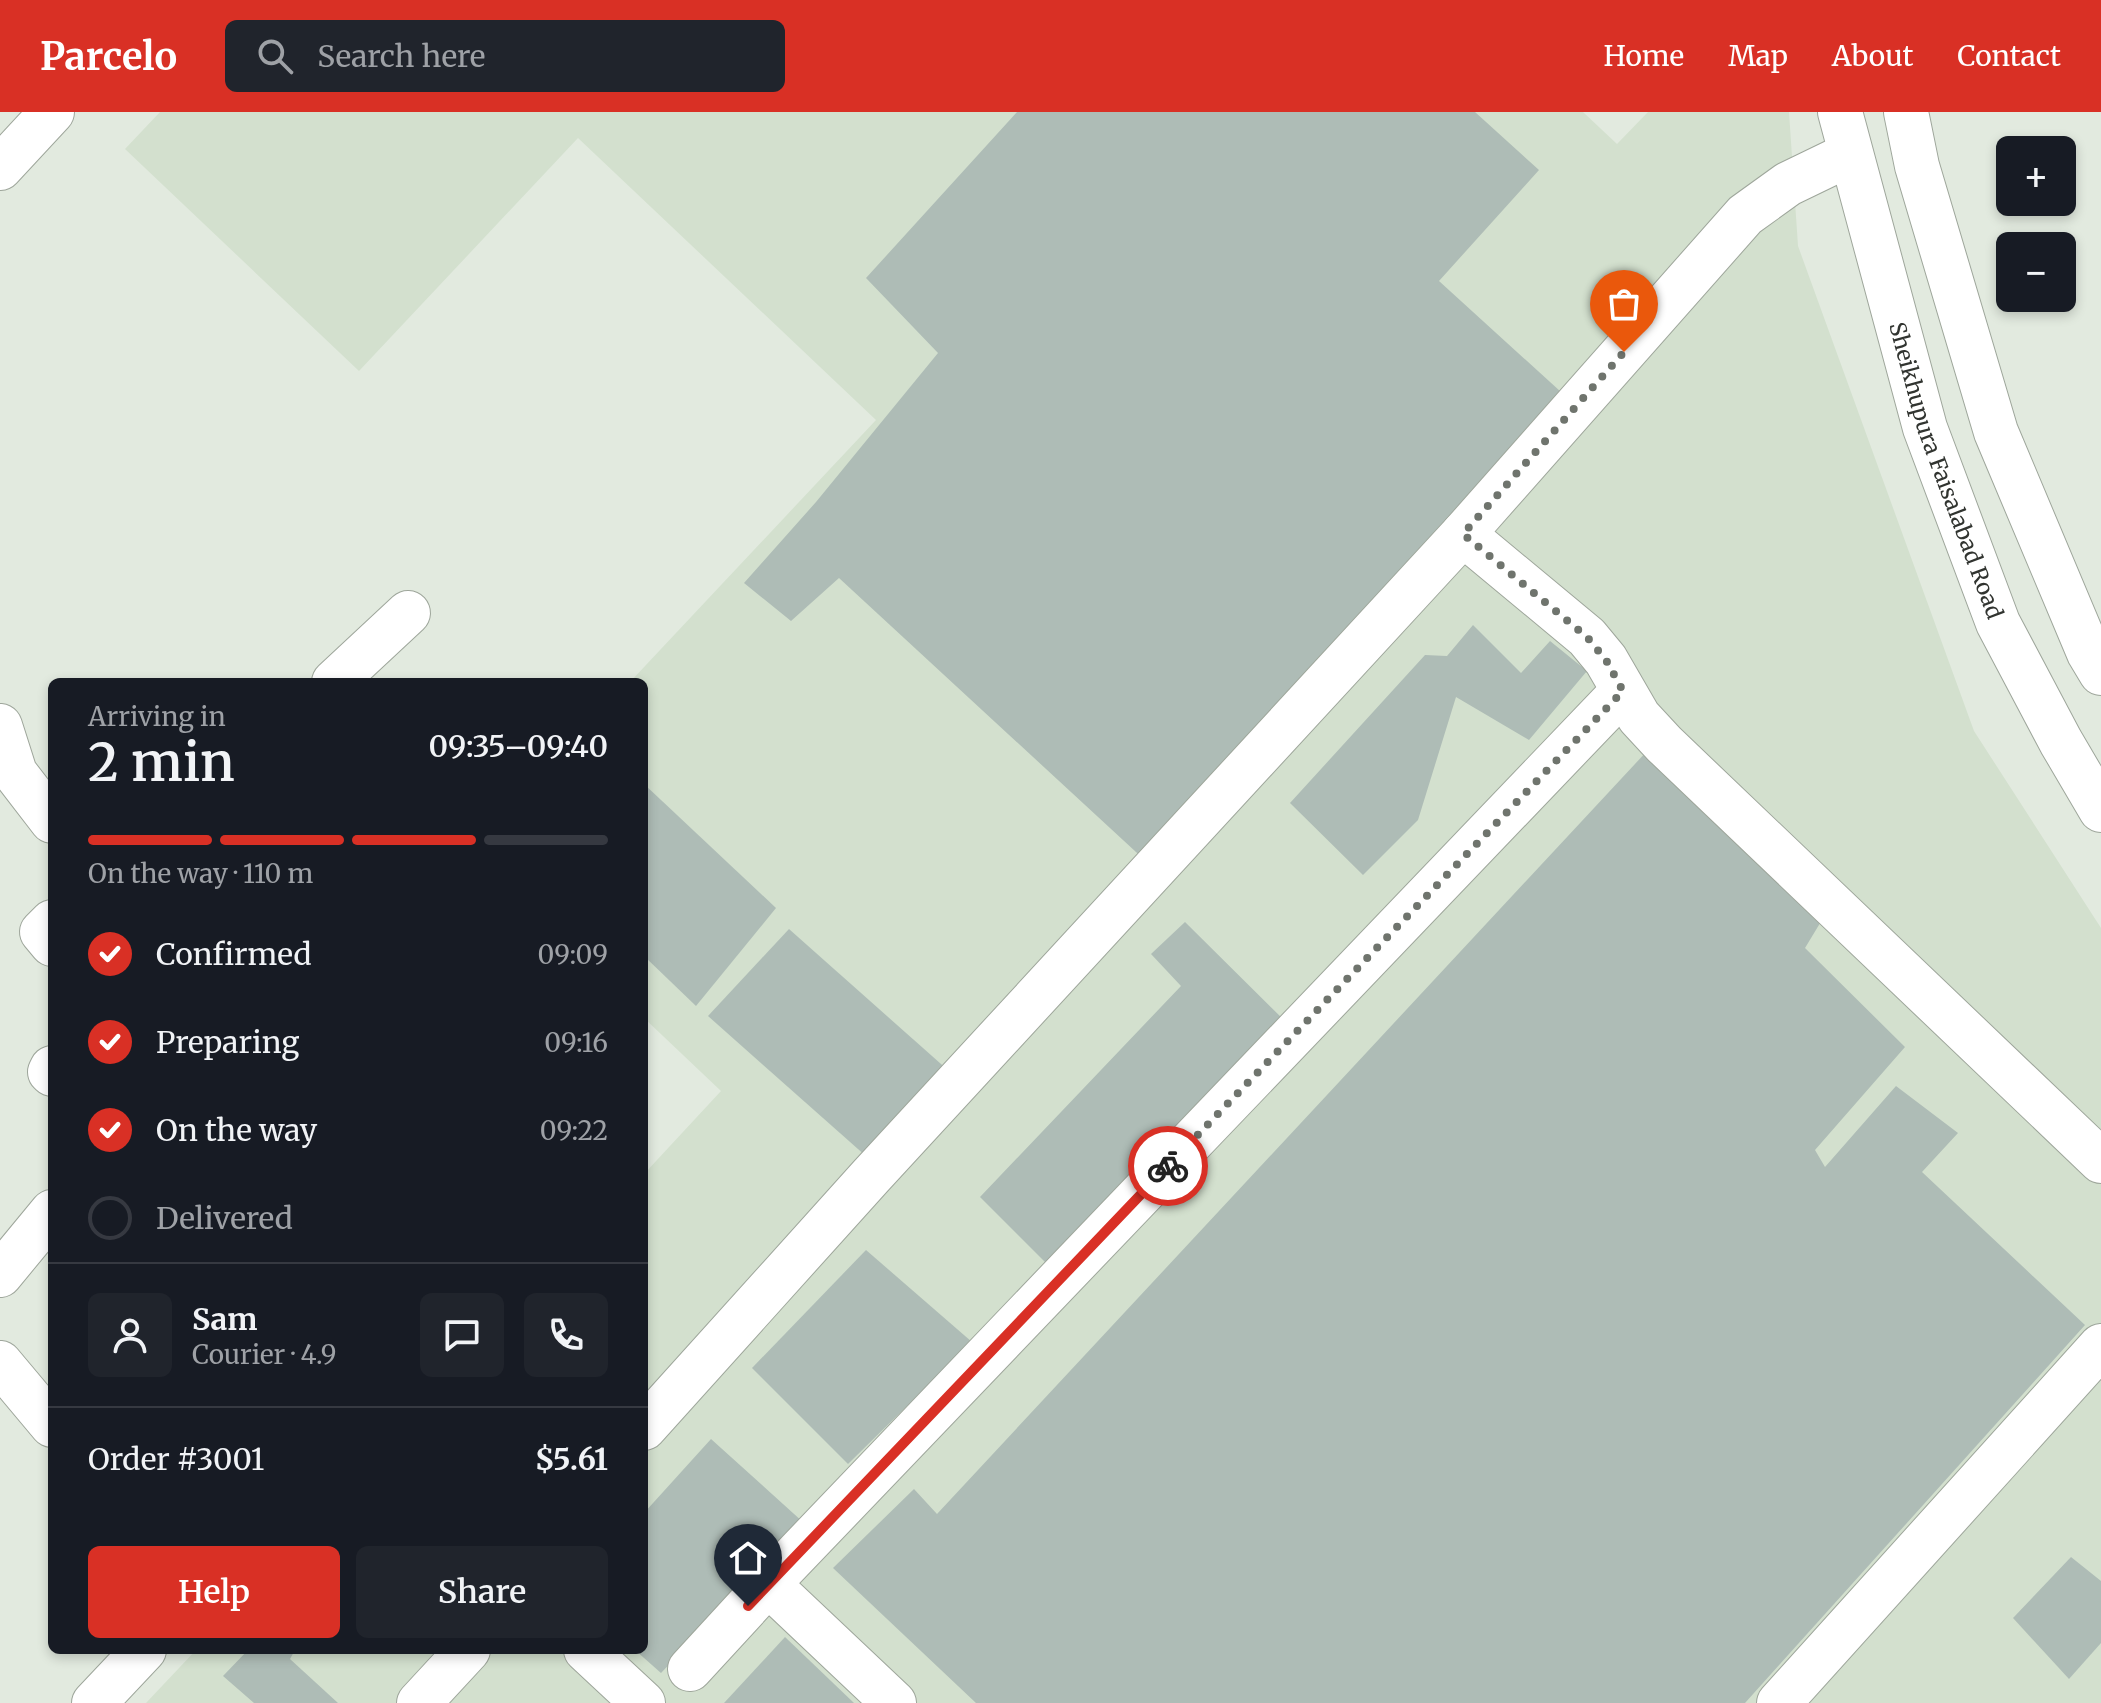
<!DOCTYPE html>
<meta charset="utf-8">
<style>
:root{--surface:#171b24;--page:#20242c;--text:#f1f3f6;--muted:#9ea1a6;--line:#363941;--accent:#d93025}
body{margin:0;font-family:Merriweather,serif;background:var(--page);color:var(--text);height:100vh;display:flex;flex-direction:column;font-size:30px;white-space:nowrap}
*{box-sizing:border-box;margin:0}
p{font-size:26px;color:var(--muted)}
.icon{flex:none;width:44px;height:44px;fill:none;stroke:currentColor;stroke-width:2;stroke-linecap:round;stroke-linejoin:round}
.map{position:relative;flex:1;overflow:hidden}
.drawer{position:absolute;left:48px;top:566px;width:600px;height:976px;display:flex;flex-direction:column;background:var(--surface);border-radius:12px;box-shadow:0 4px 12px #0003}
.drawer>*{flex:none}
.controls{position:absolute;left:1996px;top:24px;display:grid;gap:16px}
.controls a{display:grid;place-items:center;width:80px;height:80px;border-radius:12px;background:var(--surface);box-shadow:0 4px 12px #0003;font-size:40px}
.pin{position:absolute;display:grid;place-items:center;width:68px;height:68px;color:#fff;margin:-82px -34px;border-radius:50% 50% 50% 0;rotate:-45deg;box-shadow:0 0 8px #0007}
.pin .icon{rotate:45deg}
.courier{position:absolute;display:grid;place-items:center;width:80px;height:80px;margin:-40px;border:6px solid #d93025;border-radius:50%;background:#fff;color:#222;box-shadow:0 2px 10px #0007}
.overview em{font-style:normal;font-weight:600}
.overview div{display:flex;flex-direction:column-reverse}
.overview{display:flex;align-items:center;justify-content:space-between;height:136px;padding:0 40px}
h1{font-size:52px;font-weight:600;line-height:60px}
.bar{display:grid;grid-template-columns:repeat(4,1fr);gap:12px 8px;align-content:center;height:96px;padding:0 40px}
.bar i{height:10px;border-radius:6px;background:var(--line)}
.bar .on{background:var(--accent)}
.bar p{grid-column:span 4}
.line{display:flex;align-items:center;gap:20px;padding:0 40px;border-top:2px solid var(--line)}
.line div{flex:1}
.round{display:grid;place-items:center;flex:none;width:84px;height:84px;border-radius:12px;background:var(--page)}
ol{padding:0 40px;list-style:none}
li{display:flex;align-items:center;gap:24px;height:88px}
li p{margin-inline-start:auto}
li .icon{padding:8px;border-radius:50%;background:var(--accent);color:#fff;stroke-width:4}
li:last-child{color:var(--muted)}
li i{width:44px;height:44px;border:4px solid var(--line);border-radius:50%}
.button{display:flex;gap:16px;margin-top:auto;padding:16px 40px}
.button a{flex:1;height:92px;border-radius:12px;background:var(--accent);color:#fff;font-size:32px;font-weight:600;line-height:92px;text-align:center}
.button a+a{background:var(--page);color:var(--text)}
header{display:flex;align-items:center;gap:48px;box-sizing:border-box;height:112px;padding:0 40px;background:var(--accent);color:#fff}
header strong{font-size:38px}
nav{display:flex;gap:44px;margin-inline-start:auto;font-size:28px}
.search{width:560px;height:72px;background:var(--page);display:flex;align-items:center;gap:20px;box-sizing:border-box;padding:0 28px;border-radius:12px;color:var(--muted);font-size:30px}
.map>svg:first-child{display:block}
.built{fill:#d3e0ce}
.building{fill:#aebcb6}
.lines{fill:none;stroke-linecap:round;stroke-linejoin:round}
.minor-casing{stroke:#9ea69b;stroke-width:46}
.highway-casing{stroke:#9ea69b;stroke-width:46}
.minor{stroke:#fff;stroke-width:44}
.highway{stroke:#fff;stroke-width:44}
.done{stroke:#6f746d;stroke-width:8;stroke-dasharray:0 14.4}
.route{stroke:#d93025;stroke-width:10}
.labels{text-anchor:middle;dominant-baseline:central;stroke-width:7;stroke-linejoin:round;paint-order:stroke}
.street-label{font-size:22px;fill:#313430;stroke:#eff8ec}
</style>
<header>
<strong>Parcelo</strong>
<div class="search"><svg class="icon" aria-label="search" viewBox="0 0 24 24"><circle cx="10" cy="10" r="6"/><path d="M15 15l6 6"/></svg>Search here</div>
<nav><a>Home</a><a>Map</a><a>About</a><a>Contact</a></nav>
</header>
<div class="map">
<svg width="2101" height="1591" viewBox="0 0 2101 1591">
<rect width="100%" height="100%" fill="#e2eadf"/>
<polygon class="built" points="160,0 1583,0 1617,32 1648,0 1789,0 1798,134 1974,619 2101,816 2101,1591 146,1591 196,1538 644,1538 644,1062 721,979 644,906 644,570 630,570 876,308 578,26 359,259 125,37"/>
<g class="building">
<polygon points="1017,0 1475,0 1539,58 1439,169 1572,290 1149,752 839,466 791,509 744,471 816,390 938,241 866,166"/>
<polygon points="1473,513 1521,561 1550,529 1587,559 1529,628 1456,585 1418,708 1363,763 1290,691 1425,543 1447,544"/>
<polygon points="1648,638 1828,798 1805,836 1905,935 1815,1038 1825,1055 1896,974 1958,1021 1922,1060 2085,1213 1745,1591 976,1591 833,1456 914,1377 937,1402"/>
<polygon points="644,672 776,796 696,894 644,844"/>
<polygon points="1185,810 1291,915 1056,1161 980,1085 1181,874 1151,842"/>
<polygon points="789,817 950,960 867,1045 708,904"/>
<polygon points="866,1138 972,1230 848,1352 752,1256"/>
<polygon points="711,1327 804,1411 661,1561 635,1538 644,1538 644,1401"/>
<polygon points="2071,1445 2101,1469 2101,1531 2069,1567 2013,1506"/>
<polygon points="785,1525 854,1591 724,1591"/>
<polygon points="248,1538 295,1538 290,1547 338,1591 254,1591 223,1564"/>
</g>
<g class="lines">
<defs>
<g id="minor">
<polyline points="0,56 52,0"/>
<polyline points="1463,422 1587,525 1606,548 1639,605 1664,632 2101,1049"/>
<polyline points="334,570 408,501"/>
<polyline points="0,614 15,661 52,709"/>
<polyline points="52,810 42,820 52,832"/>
<polyline points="52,956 50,960 52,962"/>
<polyline points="0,1163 52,1100"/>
<polyline points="0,1251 52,1313"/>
<polyline points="644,1316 871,1064 1463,422 1745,103 1788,72 1850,42"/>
<polyline points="768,1472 894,1591"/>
<polyline points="586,1538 643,1591"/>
<polyline points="690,1557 768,1472 1623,579"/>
<polyline points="94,1591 144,1538"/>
<polyline points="419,1591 468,1538"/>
<polyline points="1779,1591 2101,1234"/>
</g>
<g id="highway">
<path id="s1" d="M1840,0L1925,316L1998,511L2061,630L2101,698"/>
<polyline points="1906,0 1917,54 1996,320 2089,541 2101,561"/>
</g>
</defs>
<use href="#minor" class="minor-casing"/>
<use href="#highway" class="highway-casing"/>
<use href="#minor" class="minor"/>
<use href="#highway" class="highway"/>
</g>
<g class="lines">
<polyline class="done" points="1168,1054 1623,579 1606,548 1587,525 1463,422 1624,240"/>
<polyline class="route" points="748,1494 1168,1054"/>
</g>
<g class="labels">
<g class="street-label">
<text stroke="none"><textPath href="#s1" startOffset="374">Sheikhupura Faisalabad Road</textPath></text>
</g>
</g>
</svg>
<div class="controls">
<a>+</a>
<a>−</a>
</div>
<div class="pin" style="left:1624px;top:240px;background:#ea580c"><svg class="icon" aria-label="bag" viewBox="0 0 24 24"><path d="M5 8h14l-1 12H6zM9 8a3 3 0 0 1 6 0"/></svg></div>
<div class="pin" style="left:748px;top:1494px;background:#1f2937"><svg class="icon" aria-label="home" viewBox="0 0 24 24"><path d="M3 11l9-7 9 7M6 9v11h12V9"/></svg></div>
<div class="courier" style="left:1168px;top:1054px"><svg class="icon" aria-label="bike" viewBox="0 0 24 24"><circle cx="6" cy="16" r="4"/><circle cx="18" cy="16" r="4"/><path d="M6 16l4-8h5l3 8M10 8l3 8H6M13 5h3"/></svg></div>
<section class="drawer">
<div class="overview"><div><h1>2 min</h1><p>Arriving in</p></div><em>09:35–09:40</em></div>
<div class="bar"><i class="on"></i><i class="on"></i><i class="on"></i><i></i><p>On the way · 110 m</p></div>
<ol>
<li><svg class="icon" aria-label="check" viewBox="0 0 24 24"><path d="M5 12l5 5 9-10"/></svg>Confirmed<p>09:09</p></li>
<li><svg class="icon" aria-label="check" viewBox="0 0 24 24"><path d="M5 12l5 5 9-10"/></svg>Preparing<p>09:16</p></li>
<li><svg class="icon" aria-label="check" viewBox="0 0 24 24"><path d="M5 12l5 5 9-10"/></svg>On the way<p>09:22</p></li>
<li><i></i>Delivered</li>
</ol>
<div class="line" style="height:144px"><a class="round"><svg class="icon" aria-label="person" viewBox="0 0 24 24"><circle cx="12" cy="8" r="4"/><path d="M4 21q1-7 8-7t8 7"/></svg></a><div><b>Sam</b><p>Courier · 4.9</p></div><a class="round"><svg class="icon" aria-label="chat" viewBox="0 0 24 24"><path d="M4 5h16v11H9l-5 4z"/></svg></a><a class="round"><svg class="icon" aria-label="phone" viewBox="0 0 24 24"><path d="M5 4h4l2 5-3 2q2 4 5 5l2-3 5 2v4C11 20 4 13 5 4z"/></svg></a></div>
<div class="line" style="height:104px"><div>Order #3001</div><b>$5.61</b></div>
<div class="button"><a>Help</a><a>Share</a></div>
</section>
</div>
